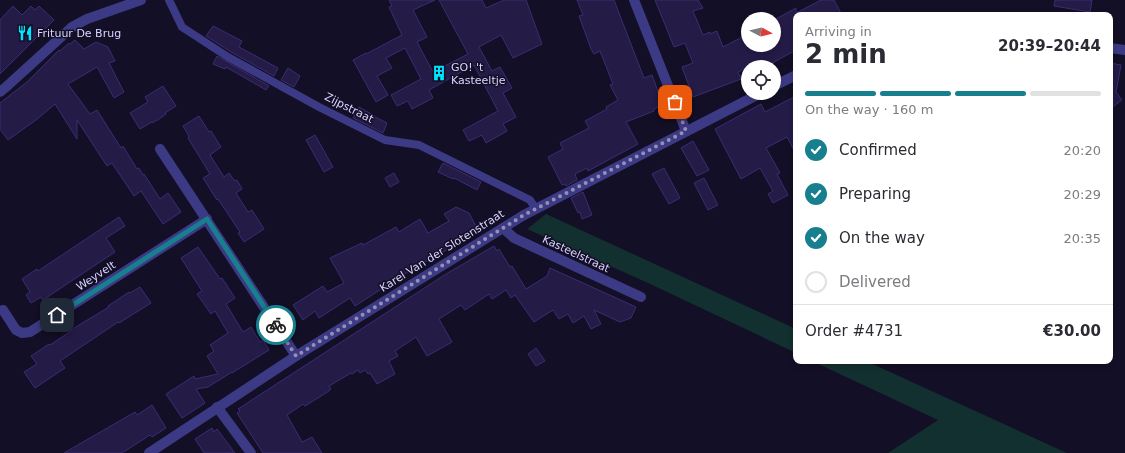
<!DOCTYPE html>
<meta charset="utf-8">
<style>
:root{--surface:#fff;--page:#f2f2f3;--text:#2b2b33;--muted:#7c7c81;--line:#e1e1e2;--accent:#187f8f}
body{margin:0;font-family:"DejaVu Sans",sans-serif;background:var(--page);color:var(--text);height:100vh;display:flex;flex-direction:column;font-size:15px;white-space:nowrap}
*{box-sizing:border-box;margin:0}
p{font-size:13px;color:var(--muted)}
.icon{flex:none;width:22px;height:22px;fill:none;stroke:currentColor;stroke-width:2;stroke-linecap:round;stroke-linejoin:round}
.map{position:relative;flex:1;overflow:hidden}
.side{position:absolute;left:793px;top:12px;width:320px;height:352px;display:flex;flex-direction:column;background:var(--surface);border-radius:8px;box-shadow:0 2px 6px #0003}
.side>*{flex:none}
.needle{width:26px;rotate:97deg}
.tools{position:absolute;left:741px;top:12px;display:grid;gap:8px}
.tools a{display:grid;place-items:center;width:40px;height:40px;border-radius:50%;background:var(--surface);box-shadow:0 2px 6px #0003;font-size:20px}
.pin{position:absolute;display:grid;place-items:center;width:34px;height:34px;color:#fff;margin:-17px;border-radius:8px;box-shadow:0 2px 6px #0006}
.courier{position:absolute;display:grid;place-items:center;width:40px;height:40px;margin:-20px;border:3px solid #187f8f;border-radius:50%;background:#fff;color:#222;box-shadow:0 1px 5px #0007}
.overview em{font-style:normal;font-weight:600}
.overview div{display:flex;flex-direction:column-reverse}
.overview{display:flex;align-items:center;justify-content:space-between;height:68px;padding:0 12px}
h1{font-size:26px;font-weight:600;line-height:30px}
.bar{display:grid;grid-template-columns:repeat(4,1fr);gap:6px 4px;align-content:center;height:48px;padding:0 12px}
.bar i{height:5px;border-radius:3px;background:var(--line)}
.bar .on{background:var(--accent)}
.bar p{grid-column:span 4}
.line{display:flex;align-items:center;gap:10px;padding:0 12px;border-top:1px solid var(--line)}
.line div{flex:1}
ol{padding:0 12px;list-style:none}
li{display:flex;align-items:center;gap:12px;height:44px}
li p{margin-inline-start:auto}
li .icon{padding:4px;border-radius:50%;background:var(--accent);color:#fff;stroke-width:4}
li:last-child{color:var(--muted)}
li i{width:22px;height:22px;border:2px solid var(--line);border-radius:50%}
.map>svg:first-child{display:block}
.green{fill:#12302f}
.building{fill:#241b47;stroke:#3b2d73}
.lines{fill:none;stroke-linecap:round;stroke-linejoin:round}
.service{stroke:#3d3a85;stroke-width:8}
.minor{stroke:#3d3a85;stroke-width:10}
.tertiary{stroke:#3d3a85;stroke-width:10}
.done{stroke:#948fb3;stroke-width:4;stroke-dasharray:0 7.2}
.route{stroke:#187f8f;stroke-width:5}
.labels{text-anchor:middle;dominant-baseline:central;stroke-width:3;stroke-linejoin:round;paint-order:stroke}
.poi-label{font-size:11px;fill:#d9d4ff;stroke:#130f26;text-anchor:start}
.street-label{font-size:11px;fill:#d9d4ff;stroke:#130f26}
</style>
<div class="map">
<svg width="1125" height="453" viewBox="0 0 1125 453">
<rect width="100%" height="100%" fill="#130f26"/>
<g class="green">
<polygon points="546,214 796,329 796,353 648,283 527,229"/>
<polygon points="812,361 866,361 1067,453 888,453 938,420"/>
</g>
<g class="building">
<polygon points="389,0 435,0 413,10 427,37 417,42 433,72 468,54 439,0 482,0 486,8 504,0 526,0 542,44 513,58 501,35 479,47 492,71 500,67 512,88 503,93 516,117 503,124 507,131 486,143 482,135 469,141 463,130 498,111 474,65 429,90 433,98 412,109 408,101 397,106 391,95 421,79 405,48 386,58 392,68 377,76 388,95 376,102 353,60 366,53 366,54 402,35 389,7 392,6"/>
<polygon points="577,0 614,0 644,78 652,75 663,105 654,109 654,111 626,122 638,144 588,171 587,168 575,174 577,180 566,186 565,184 562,185 548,157 563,149 560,143 589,128 585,121 607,109 606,107 618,100 610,85 613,84 600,51 594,54 591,49 579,16 583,15"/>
<polygon points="655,0 698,0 703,8 693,11 703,35 710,32 710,34 717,31 723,47 748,34 748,45 774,45 774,20 796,8 796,13 821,0 834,0 842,15 796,15 796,50 765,67 748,67 738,72 741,79 693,97 682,67 693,63 685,43 674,47"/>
<polygon points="1055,0 1092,0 1090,12 1054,6"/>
<polygon points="13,6 22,15 31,6 35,10 39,6 54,20 0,74 0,20"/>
<polygon points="213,26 242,41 239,47 278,68 274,76 231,52 206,36"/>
<polygon points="75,40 84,49 96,42 108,47 115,61 109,63 124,92 114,98 97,67 68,84 90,114 97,110 121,148 123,146 137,169 139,168 143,175 144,174 160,199 168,193 181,212 163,224 141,191 134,196 112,163 107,166 77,120 77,139 55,104 36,120 8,140 0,129 0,103 27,82 59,50 60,51 69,43 70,44"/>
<polygon points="217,56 269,86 266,90 226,67 225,69 213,64"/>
<polygon points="1110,63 1121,65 1116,92 1122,100 1110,109"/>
<polygon points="288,68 300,76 294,87 281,80"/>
<polygon points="163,86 176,106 165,113 166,114 159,119 152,123 152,122 140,129 130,113 148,102 145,97"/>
<polygon points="796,96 796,154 787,137 766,148 780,173 777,174 788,195 773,203 768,194 773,191 760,168 741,179 715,129 761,104 765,112"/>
<polygon points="359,107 371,114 371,115 387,123 383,133 353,118"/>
<polygon points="199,116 209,132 211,131 221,147 210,155 224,177 229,173 234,180 235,181 237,180 242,189 236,193 248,212 252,210 264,229 244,242 238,233 240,232 218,199 217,200 203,178 210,174 188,138 189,136 183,126"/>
<polygon points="315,135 333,167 324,172 306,140"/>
<polygon points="693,141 709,170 697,176 681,148"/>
<polygon points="443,163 481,182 477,190 454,178 453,179 438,172"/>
<polygon points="664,168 680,198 669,204 652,174"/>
<polygon points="394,173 399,182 390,187 385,178"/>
<polygon points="704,178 718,205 708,210 694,183"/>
<polygon points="583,192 592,215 582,219 580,212 578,213 571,198"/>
<polygon points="456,207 469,213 479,232 414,268 355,306 350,298 319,318 315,311 303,320 293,305 323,286 327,292 344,283 330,258 362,243 363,245 396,227 399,232 420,219 428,233 449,221 444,214"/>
<polygon points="119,217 125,226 106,238 115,252 43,300 41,297 31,303 26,295 30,292 22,279 37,269 38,271"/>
<polygon points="494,246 497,251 499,249 510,267 512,266 526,289 547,276 550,268 636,307 631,318 620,322 594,310 601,324 591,329 584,316 573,323 568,314 559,319 553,310 534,322 515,295 511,298 506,290 492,299 489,294 465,310 461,305 439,319 452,342 427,356 416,337 395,351 398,356 389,361 395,374 377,384 370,373 368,374 365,370 360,373 358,370 352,374 351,373 329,386 331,389 329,391 305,406 303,404 287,415 302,442 312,437 322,453 263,453 237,413 240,411 238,409 446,274"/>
<polygon points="198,247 220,279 222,278 235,298 226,304 243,332 251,327 260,342 263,340 269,350 232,373 232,372 208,387 196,389 205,403 182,418 166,394 194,376 195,379 218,374 207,356 214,351 210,345 228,333 215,311 211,314 197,294 202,291 181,258"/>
<polygon points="140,287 151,303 119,323 118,322 60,361 65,368 35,388 24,372 37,364 31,356 49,344 50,345 74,329 74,328 109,307 108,306 129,292 130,293"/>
<polygon points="536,348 545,361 536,366 528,354"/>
<polygon points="152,405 166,428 152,437 150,435 122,453 64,453 135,412 137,415"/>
<polygon points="212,428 214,432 217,429 235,453 204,453 195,439"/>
</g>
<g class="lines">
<polyline class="service" points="169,0 182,27 228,57 319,107 385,140 419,145 530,200 536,209"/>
<g class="minor">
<polyline points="0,92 6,87 72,27 87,19 141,0"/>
<polyline points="160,149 296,356"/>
<polyline points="503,228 514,238 641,297"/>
<polyline points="3,310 16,330 22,333 30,332 207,219"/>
<polyline points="217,407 251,453"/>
<polyline points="149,453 296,356 524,215"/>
</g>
<g class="tertiary">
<polyline points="634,0 686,131"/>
<polyline points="1110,48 1125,50"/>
<polyline points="774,86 796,75"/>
<polyline points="524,215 761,93"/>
</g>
</g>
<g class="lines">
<polyline class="done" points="276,325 296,356 524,215 686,131 675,102"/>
<polyline class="route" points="57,315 207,219 276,325"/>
</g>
<defs>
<symbol id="restaurant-bare" viewBox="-9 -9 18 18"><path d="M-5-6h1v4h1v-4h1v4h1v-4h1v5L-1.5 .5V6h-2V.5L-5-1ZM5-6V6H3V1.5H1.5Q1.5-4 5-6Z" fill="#00e5ff" stroke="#130f26" stroke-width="2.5" paint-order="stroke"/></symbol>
<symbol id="building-bare" viewBox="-9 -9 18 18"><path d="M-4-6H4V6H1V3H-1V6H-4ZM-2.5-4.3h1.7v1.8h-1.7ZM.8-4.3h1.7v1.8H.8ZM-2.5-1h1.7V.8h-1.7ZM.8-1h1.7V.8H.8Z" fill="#00e5ff" stroke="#130f26" stroke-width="2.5" paint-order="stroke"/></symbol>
</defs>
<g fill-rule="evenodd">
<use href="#restaurant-bare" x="14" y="22" width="22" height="22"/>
<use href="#building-bare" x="428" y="62" width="22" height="22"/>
</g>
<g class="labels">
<g class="poi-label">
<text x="37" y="33">Frituur De Brug</text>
<text x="451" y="67">GO! 't<tspan x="451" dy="13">Kasteeltje</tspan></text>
</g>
<g class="street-label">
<text transform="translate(349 108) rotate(27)">Zijpstraat</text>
<text transform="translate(442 251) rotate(-32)">Karel Van der Slotenstraat</text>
<text transform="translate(576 254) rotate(25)">Kasteelstraat</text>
<text transform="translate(96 276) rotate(-33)">Weyvelt</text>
</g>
</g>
</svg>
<div class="tools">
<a><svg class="needle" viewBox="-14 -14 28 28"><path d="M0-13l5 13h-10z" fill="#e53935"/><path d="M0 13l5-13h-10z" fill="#7c7c81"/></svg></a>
<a><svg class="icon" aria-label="locate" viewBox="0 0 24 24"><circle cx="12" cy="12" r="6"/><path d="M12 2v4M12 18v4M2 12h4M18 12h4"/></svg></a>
</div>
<div class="pin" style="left:675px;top:102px;background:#ea580c"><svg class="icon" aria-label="bag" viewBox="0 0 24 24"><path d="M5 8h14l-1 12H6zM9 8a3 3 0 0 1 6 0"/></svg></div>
<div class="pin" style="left:57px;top:315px;background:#1f2937"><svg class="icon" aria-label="home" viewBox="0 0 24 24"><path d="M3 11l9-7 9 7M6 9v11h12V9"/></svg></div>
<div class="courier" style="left:276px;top:325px"><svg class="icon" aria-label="bike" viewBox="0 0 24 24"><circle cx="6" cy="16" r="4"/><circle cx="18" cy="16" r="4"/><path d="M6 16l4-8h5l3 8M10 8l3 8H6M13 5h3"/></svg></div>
<section class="side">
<div class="overview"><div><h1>2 min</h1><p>Arriving in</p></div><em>20:39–20:44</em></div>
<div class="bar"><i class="on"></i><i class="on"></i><i class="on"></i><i></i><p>On the way · 160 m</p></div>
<ol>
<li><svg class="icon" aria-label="check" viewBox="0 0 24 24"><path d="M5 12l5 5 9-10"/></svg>Confirmed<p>20:20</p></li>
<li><svg class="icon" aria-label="check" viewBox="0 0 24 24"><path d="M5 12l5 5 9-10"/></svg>Preparing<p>20:29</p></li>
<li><svg class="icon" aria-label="check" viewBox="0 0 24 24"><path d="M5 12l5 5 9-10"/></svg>On the way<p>20:35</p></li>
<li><i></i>Delivered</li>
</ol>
<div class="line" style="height:52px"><div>Order #4731</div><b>€30.00</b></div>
</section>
</div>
